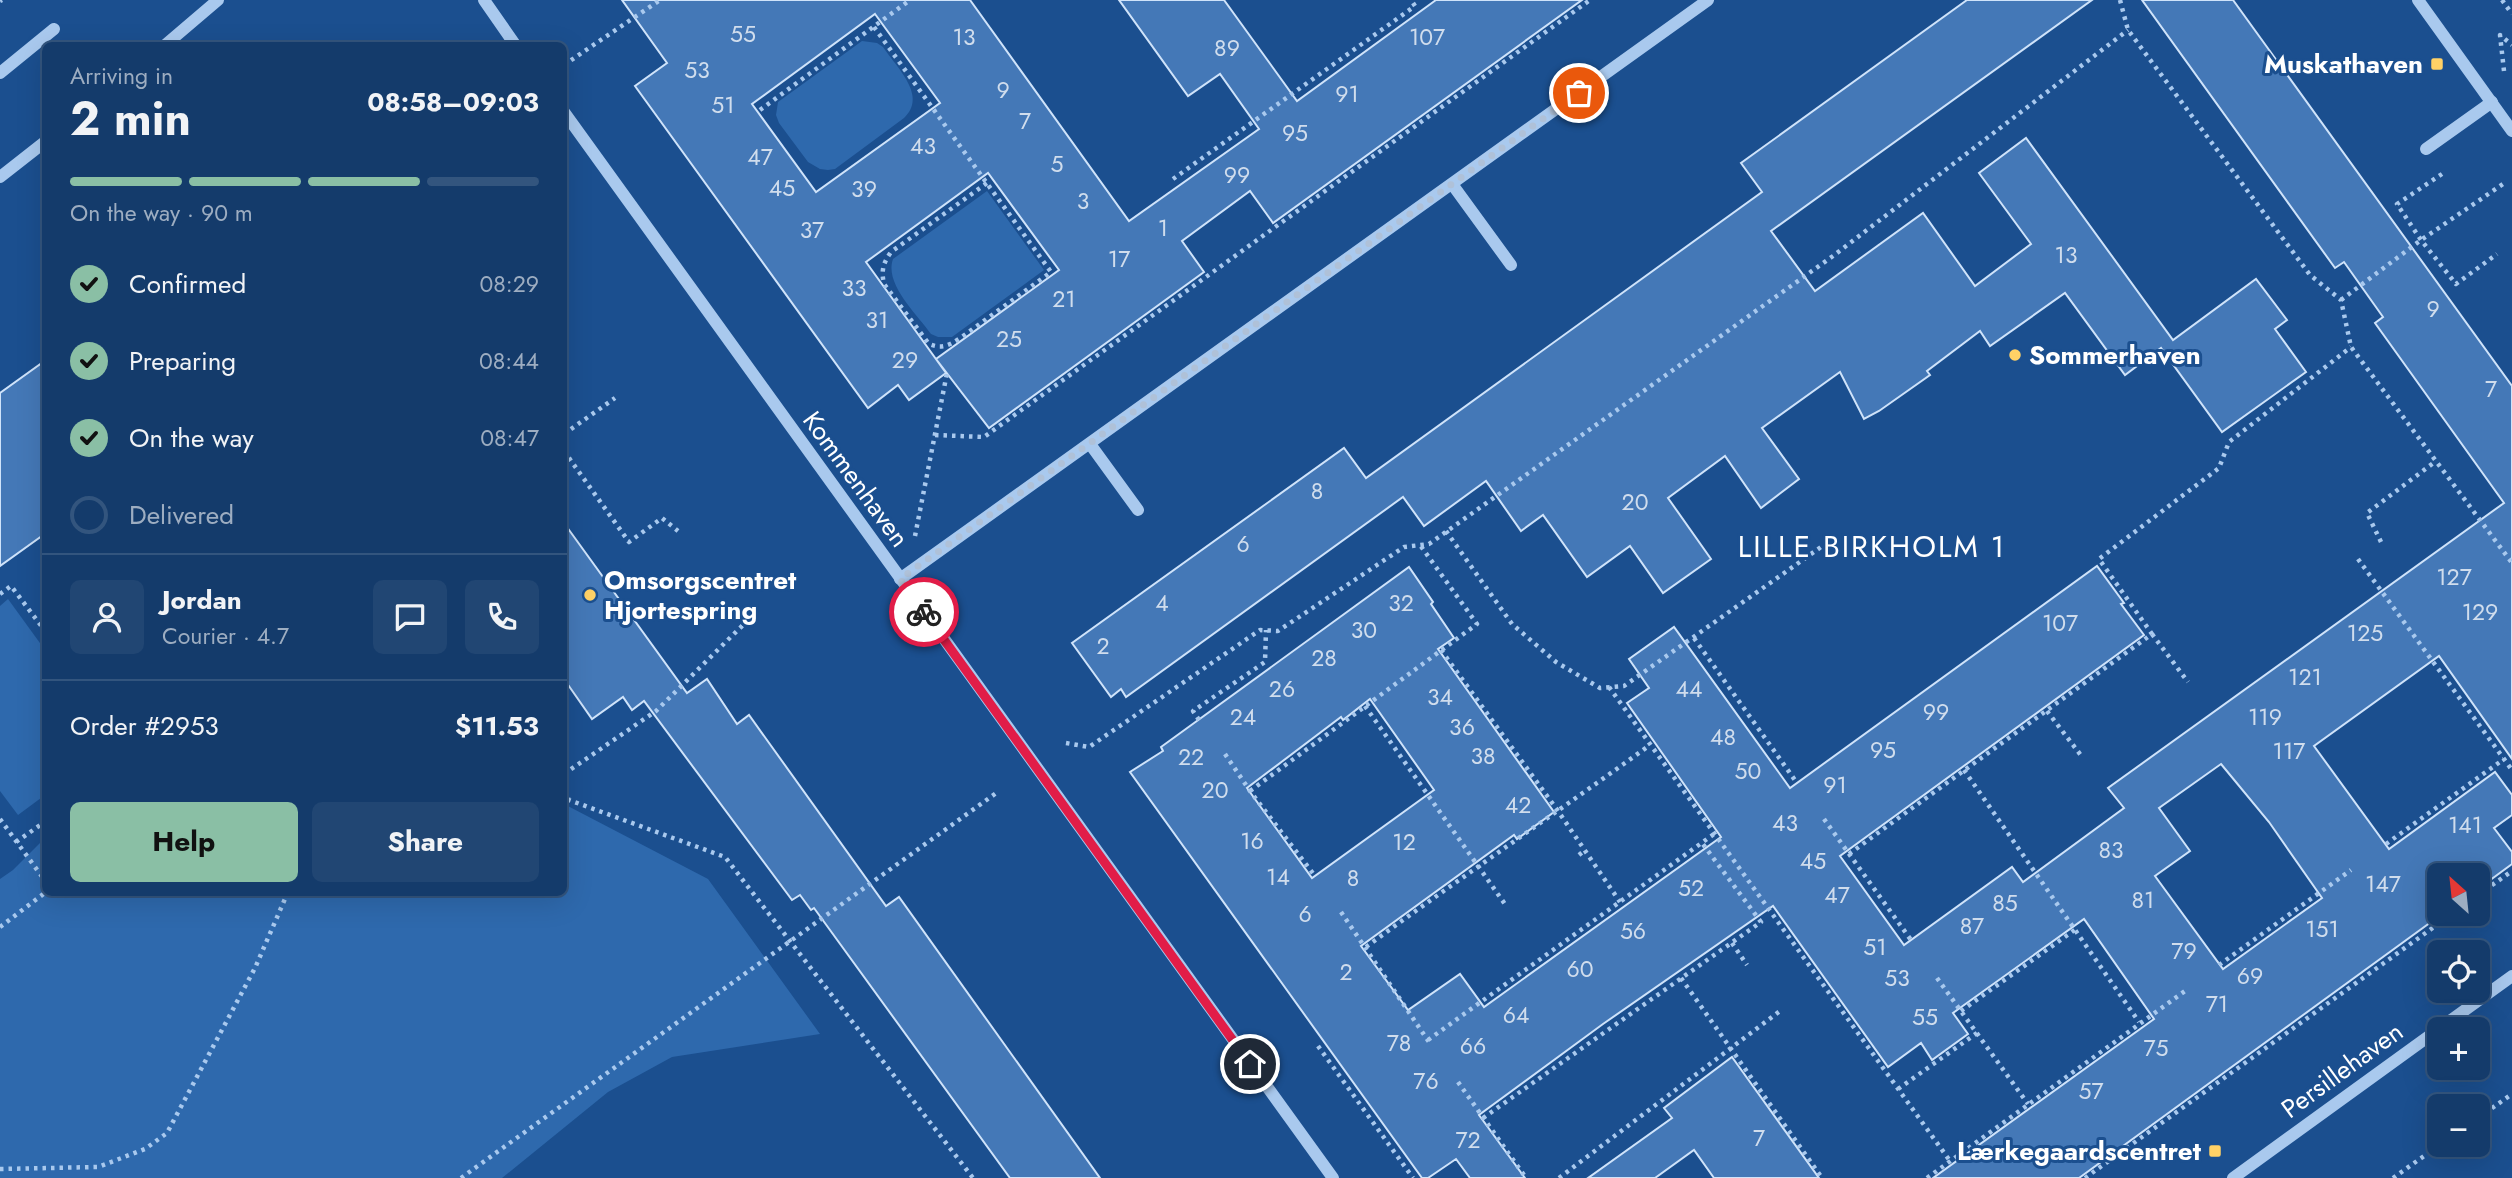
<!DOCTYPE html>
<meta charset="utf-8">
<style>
:root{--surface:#143b6b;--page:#214673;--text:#f1f3f6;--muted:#9dadc1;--line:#33557e;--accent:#8abfa5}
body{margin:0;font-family:Jost,sans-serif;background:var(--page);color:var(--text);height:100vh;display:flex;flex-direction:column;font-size:26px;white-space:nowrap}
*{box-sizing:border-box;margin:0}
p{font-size:23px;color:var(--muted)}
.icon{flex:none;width:38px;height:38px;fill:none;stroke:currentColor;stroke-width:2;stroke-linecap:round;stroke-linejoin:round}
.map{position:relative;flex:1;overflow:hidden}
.drawer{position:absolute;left:42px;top:42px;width:525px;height:854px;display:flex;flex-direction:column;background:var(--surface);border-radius:10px;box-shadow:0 7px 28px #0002,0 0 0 2px var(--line)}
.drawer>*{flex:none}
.needle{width:46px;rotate:333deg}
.tools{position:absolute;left:2427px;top:863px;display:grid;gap:14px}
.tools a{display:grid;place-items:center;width:63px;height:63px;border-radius:10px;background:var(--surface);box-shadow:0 7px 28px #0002,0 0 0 2px var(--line);font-size:35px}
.pin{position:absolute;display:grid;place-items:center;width:60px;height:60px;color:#fff;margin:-30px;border:4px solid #fff;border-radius:50%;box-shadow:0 2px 7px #0007}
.courier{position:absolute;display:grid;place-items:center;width:70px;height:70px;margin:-35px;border:5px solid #e11d48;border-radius:50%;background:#fff;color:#222;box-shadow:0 2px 9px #0007}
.head em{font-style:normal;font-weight:700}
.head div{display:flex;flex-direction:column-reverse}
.head{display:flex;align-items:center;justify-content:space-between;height:119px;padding:0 28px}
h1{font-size:46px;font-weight:700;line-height:52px}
.bar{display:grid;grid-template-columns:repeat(4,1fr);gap:10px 7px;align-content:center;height:84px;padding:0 28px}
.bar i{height:9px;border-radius:5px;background:var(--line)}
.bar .selected{background:var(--accent)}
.bar p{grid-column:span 4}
.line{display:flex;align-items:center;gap:18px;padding:0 28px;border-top:2px solid var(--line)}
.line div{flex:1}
.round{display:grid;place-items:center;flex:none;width:74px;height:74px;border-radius:10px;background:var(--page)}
ol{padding:0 28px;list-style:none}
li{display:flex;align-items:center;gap:21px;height:77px}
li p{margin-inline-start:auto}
li .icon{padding:7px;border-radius:50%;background:var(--accent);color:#111;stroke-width:4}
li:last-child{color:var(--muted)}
li i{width:38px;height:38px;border:4px solid var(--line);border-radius:50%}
.button{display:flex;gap:14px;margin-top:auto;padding:14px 28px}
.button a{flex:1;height:80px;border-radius:10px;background:var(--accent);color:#111;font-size:28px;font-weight:700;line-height:80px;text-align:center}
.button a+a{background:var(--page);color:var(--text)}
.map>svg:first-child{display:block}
.green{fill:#2e69ad}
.building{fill:#4478b7;stroke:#cfe3fa;stroke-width:2;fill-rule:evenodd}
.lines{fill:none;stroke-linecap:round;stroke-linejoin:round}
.path{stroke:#a9c9ee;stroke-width:4.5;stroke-dasharray:3.5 5;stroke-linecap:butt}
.minor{stroke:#a9c9ee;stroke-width:12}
.done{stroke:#afc1d8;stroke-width:7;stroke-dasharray:0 12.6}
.route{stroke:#e11d48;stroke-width:9}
.poi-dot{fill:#ffd166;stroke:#1b4f8f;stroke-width:2.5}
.labels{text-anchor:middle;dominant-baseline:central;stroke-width:6;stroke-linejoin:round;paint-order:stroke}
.number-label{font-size:23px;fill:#d0dded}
.poi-label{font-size:26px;font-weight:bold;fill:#fff;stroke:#1b4f8f;text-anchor:end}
.street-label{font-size:26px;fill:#fff;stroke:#1b4f8f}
.quarter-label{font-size:30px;letter-spacing:2px;fill:#fff;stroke:#1b4f8f}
</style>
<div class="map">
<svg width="2512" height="1178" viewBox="0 0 2512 1178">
<rect width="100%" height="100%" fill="#1b4f8f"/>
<g class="green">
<path d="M862,41L877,43L883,47C897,68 928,96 904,118L835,169L828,170L820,169L808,162L779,123L776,115L778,102Z"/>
<path d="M987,191L1044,270L952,337H938L931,334C917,314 884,284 893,259Z"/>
<polygon points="8,599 45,650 45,795 18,815 0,791 0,606"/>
<polygon points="564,804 708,879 820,1034 672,1057 608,1092 502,1178 0,1178 0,879 13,870 45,838 46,892 564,892"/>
</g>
<g class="building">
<path d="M622,0H970L1129,221L1259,129L1220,74L1188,96L1119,0H1224L1297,101L1436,0H1582L1273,223L1250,191L1182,241L1204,272L989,428L936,359L1059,270L988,173L866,262L946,373L909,400L898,385L868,408L635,86L667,63ZM875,14L940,103L816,192L752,104Z"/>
<polygon points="1967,0 2092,0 1771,231 1815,291 1923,213 1975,286 2031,244 1979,173 2026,138 2173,340 2256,279 2287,320 2275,329 2306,372 2222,432 2161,348 2125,375 2065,293 1990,346 1980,331 1927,371 1930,375 1879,411 1864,419 1840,372 1762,428 1799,479 1761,508 1725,456 1668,498 1711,559 1663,593 1630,546 1587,577 1543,515 1521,531 1486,481 1424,526 1403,497 1126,697 1121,689 1111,697 1072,643 1344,448 1366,478 1762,192 1741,163"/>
<path d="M2142,0H2233L2512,386V759L2439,656L2314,746L2389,849L2495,772L2512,795V815L2494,828L2512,852V864L2478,889V875H2440V914H2442L2079,1178H1933L2154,1019L2084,919L1953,1013L1968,1034L1932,1060L1921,1043L1888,1067L1773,906L1603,1024L1479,1115L1525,1178H1470L1456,1159L1428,1178H1422L1130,772L1163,751L1161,747L1409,567L1433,602L1431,604L1454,638L1438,649L1554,812L1517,839L1514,835L1361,946L1408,1010L1460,974L1484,1007L1721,837L1627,703L1649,688L1629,659L1674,627L1790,788L2097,566L2124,603L2121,604L2144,635L1840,856L1904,945L2012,867L2023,882L2124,808L2108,788L2504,503L2375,323L2383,317L2344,262L2335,268ZM1370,699L1434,790L1312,878L1247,788L1341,717L1343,720ZM2221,764L2269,822L2322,898L2223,969L2155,876L2190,851L2159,808Z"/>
<polygon points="46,360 46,533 0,566 0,393"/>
<polygon points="564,523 687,693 707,679 737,724 749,715 886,906 899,897 1100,1178 1010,1178 814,908 811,910 800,895 792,900 644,701 632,710 623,697 592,719 564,679"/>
<polygon points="1732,1057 1819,1178 1714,1178 1694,1150 1655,1178 1588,1178 1672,1118 1664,1108"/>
</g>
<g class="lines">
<g class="path">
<polyline points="2120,0 2128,30 2310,275 2341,300 2351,347 2512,563"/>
<polyline points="2502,0 2512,14"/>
<polyline points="0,1 2,0"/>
<path d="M874,27L1051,272L959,339C948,346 941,349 929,344L884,284C881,271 883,263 891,252L987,183"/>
<polyline points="564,65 660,0"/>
<polyline points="2504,71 2500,35 2512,45"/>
<polyline points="760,110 910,0"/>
<polyline points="2442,174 2397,204 2421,240 2456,284 2497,254"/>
<polyline points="1173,179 1415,6 1411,0"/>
<polyline points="2341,300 2421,240 2503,184"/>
<polyline points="564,434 615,398"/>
<polyline points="935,435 984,437 1590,0"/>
<polyline points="564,451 629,542 662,518 678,531"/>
<polyline points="1446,531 1512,624 1556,662 1600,688 1624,686 1821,547"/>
<polyline points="915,536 947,373"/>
<polyline points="2381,542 2367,513 2436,461"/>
<polyline points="2358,559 2512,770"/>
<polyline points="0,594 11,586 46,632"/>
<polyline points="2152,634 2188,682"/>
<polyline points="1694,638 1797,783"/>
<polyline points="1441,650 1558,811 1620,902"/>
<polyline points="1609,687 1950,1161"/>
<polyline points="1365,706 1507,907"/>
<polyline points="2047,711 2083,758"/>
<polyline points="1199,720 1193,711 1265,662 1266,630"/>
<polyline points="1066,743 1089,747 1260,630 1278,631 1404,547 1429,544 1833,256 2128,30"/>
<polyline points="1225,754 1250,791 1315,876"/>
<polyline points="1964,770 2139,1022"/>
<polyline points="564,774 656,711 746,622"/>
<polyline points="564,791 569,800 725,857 973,1178"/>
<polyline points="1250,791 1477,624 1420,545"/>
<polyline points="0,819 46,882"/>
<polyline points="1824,819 1911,940"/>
<polyline points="16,842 46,821"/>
<polyline points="2386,844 2504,759"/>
<polyline points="1849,854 2152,634 2099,559 2219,468 2229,442 2351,347"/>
<polyline points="1579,855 1585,850"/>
<polyline points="2478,895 2512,871"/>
<polyline points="1341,912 1431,1045"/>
<polyline points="0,927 46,892"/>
<polyline points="1732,943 1747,965"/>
<path d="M1366,947C1460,878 1556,813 1650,745"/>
<polyline points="2219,965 2351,870"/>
<polyline points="1681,978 1822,1178"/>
<polyline points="1937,978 2028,1104"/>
<polyline points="1961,1011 2076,929"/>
<polyline points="1428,1040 1714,834"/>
<polyline points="1318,1046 1413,1178"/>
<polyline points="1458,1082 1526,1178"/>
<polyline points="1898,1089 1977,1033"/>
<polyline points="1483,1118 1761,922 1702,843"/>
<polyline points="2478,1118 2512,1094"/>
<polyline points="0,1169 98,1167 145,1149 167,1133 255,968 288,892"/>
<polyline points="461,1178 999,791"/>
<polyline points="1559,1178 1780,1011"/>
<polyline points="1927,1178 2185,991"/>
<polyline points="2085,1178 2452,914"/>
<polyline points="2393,1178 2441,1144"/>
</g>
<g class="minor">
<polyline points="484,0 516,46"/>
<polyline points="2418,0 2512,131"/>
<polyline points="164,46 218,0"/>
<polyline points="0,73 54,29"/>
<polyline points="564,112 1333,1178"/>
<polyline points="2426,149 2492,102"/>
<polyline points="0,177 46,141"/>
<polyline points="1452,184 1511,265"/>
<polyline points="1090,444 1138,510"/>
<polyline points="900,579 1708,0"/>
<polyline points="2233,1178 2512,976"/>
</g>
</g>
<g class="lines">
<polyline class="done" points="924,612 900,579 1579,93"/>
<polyline class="route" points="924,612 1250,1064"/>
</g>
<g class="poi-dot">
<rect x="2430" y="57" width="14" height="14" rx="3.5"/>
<circle cx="2015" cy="355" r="7"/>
<circle cx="590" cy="595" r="7"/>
<rect x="2208" y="1144" width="14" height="14" rx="3.5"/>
</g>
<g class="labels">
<g class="number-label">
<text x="743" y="34">55</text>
<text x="964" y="37">13</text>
<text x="1427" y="37">107</text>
<text x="1227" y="48">89</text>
<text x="697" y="70">53</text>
<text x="1003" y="90">9</text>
<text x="1347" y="94">91</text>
<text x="723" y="105">51</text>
<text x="1025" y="121">7</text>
<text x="1295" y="133">95</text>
<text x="923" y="146">43</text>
<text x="760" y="157">47</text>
<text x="1057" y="164">5</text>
<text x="1237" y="175">99</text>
<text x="782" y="188">45</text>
<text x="864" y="189">39</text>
<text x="1083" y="201">3</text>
<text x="1163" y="228">1</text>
<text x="812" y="230">37</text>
<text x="2066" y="255">13</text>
<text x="1119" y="259">17</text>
<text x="854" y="288">33</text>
<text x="1064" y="299">21</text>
<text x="2433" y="309">9</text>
<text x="877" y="320">31</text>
<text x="1009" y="339">25</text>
<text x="905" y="360">29</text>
<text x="2491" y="389">7</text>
<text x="1317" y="491">8</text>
<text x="1635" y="502">20</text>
<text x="1243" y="544">6</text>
<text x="2454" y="577">127</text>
<text x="1162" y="603">4</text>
<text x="1401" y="603">32</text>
<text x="2480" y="612">129</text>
<text x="2060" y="623">107</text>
<text x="1364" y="630">30</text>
<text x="2365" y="633">125</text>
<text x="1103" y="646">2</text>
<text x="1324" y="658">28</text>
<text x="2305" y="677">121</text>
<text x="1282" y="689">26</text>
<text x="1689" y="689">44</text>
<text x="1440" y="697">34</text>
<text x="1936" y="712">99</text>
<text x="1243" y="717">24</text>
<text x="2265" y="717">119</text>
<text x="1462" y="727">36</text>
<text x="1723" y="737">48</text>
<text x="1883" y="750">95</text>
<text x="2289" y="751">117</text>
<text x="1483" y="756">38</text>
<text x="1191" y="757">22</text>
<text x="1748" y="771">50</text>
<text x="1835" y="785">91</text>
<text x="1215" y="790">20</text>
<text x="1518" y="805">42</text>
<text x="1785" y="823">43</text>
<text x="2465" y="825">141</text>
<text x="1252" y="841">16</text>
<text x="1404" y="842">12</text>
<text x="2111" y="850">83</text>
<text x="1813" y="861">45</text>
<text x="1278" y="877">14</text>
<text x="1353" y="878">8</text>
<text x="2383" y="884">147</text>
<text x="1691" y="888">52</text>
<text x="1837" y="895">47</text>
<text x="2143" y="900">81</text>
<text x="2005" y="903">85</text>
<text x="1305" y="914">6</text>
<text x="1972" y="926">87</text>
<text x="2322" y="929">151</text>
<text x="1633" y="931">56</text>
<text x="1875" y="947">51</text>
<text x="2184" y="951">79</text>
<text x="1580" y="969">60</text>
<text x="1346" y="972">2</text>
<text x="2250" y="976">69</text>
<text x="1897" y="978">53</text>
<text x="2217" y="1004">71</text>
<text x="1516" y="1015">64</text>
<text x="1925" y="1017">55</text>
<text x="1399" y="1043">78</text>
<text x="1473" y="1046">66</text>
<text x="2156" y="1048">75</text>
<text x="1426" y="1081">76</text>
<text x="2091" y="1091">57</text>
<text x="1759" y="1138">7</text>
<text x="1468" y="1140">72</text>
</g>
<g class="poi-label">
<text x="2423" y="64">Muskathaven</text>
<text x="2029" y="355" text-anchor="start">Sommerhaven</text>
<text x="604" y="580" text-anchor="start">Omsorgscentret<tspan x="604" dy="30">Hjortespring</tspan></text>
<text x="2201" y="1151">Lærkegaardscentret</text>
</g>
<g class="street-label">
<text transform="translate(856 479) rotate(54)">Kommenhaven</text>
<text transform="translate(2342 1070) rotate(-36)">Persillehaven</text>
</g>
<g class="quarter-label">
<text x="1872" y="546">LILLE BIRKHOLM 1</text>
</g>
</g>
</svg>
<div class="tools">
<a><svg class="needle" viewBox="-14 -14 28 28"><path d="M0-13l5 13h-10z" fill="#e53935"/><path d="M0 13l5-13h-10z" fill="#9dadc1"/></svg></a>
<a><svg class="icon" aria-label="locate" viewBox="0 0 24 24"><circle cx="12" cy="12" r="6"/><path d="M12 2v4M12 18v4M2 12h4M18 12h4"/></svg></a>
<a>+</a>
<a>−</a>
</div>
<div class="pin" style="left:1579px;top:93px;background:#ea580c"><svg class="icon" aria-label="bag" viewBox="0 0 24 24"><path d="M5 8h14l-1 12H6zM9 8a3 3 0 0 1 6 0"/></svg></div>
<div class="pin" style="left:1250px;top:1064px;background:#1f2937"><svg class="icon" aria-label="home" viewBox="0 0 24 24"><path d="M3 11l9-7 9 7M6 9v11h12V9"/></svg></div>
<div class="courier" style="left:924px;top:612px"><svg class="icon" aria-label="bike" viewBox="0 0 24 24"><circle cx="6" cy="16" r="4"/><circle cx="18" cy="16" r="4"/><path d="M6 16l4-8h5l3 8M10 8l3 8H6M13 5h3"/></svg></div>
<section class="drawer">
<div class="head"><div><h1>2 min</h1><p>Arriving in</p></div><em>08:58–09:03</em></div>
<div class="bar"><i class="selected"></i><i class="selected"></i><i class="selected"></i><i></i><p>On the way · 90 m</p></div>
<ol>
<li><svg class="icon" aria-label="check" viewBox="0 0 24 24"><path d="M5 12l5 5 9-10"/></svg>Confirmed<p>08:29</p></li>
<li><svg class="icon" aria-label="check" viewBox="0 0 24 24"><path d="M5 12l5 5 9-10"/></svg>Preparing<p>08:44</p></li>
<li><svg class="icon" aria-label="check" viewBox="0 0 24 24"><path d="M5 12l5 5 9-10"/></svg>On the way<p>08:47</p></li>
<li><i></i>Delivered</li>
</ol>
<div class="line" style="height:126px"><a class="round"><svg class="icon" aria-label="person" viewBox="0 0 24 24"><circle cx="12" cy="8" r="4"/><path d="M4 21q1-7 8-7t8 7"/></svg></a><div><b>Jordan</b><p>Courier · 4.7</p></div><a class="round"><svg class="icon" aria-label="chat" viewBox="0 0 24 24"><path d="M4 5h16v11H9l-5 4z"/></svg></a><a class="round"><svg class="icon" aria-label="phone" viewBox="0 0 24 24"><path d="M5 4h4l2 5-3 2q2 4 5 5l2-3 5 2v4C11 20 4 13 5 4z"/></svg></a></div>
<div class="line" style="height:91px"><div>Order #2953</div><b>$11.53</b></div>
<div class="button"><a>Help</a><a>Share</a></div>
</section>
</div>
